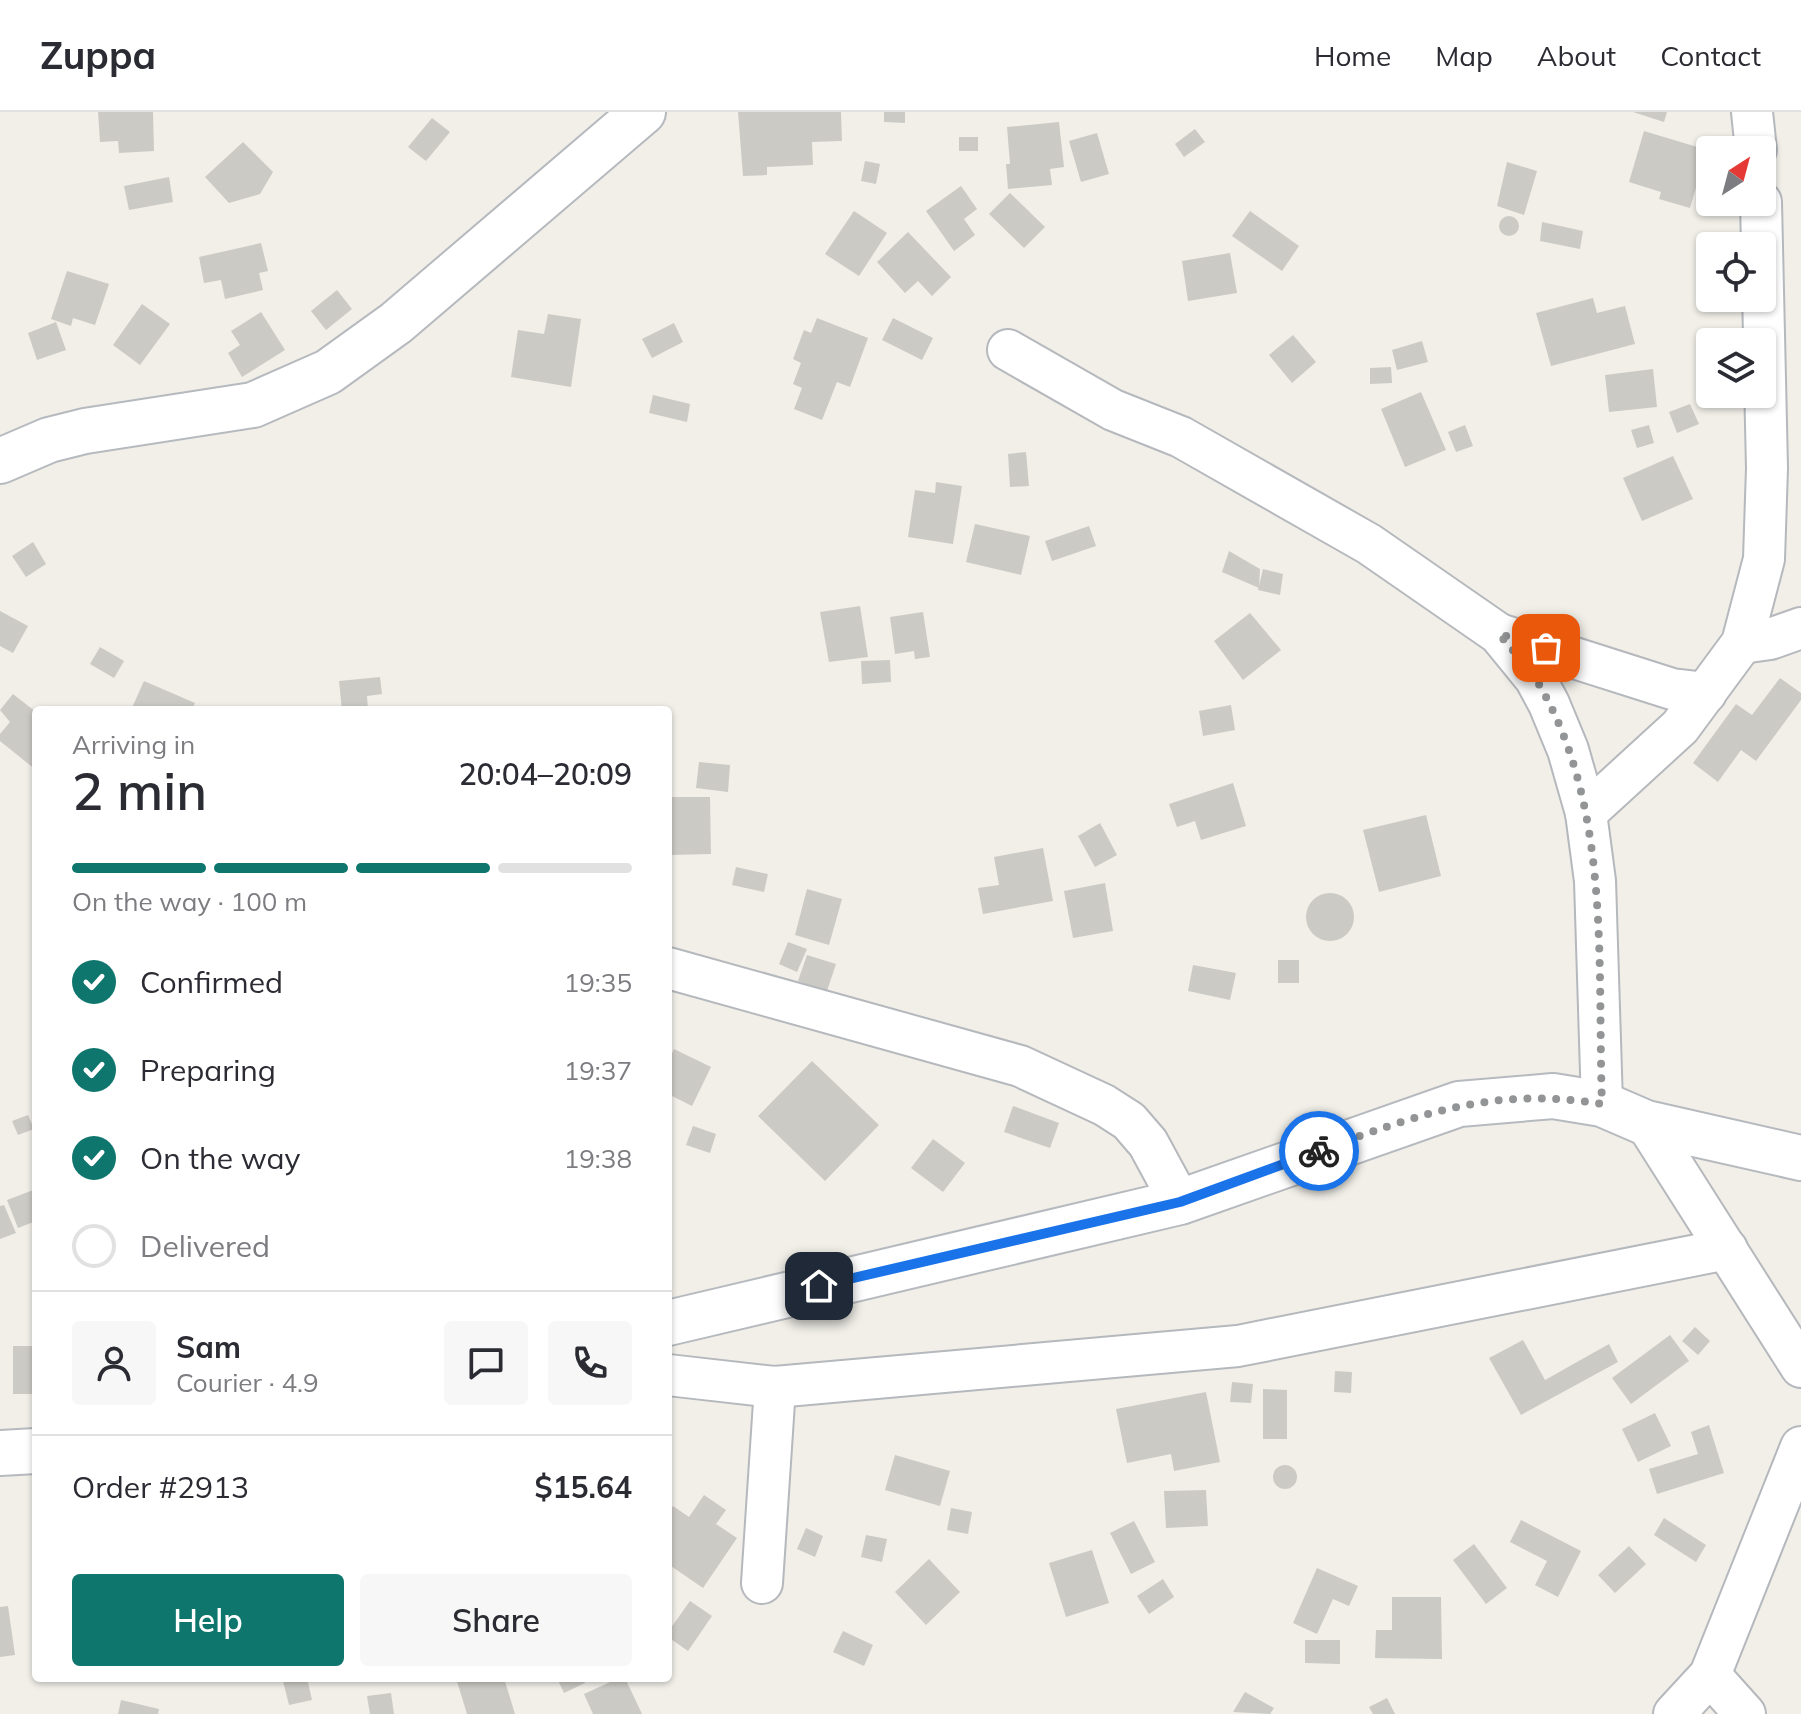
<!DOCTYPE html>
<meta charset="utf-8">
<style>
:root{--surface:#fff;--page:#f7f7f7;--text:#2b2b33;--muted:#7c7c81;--line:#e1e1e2;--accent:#0f766e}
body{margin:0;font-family:Mulish,sans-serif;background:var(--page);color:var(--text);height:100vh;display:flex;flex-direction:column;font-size:30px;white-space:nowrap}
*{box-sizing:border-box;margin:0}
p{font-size:26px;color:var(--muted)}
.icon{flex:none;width:44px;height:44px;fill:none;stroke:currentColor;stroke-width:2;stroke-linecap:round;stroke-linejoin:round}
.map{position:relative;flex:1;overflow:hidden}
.details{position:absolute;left:32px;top:594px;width:640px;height:976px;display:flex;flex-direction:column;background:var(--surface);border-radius:8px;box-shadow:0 2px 6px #0004}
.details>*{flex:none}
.needle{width:52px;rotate:36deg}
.tools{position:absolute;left:1696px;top:24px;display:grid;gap:16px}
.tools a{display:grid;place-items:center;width:80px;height:80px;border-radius:8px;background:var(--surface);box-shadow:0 2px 6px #0004;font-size:40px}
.pin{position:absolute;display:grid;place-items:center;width:68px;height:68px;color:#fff;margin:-34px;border-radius:16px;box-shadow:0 4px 12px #0006}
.courier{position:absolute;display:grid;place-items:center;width:80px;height:80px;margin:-40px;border:6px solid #1a73e8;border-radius:50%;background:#fff;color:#222;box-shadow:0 2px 10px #0007}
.head em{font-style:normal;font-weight:600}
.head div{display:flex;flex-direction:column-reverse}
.head{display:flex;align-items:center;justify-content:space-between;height:136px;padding:0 40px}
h1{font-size:52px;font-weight:600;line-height:60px}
.bar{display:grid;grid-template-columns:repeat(4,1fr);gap:12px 8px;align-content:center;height:96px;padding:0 40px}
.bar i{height:10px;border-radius:6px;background:var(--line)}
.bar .active{background:var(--accent)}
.bar p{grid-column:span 4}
.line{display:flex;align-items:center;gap:20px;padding:0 40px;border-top:2px solid var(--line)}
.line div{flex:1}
.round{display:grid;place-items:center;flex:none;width:84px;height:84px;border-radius:8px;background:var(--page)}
ol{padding:0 40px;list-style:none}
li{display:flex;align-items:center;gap:24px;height:88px}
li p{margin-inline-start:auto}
li .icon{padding:8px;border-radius:50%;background:var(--accent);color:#fff;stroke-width:4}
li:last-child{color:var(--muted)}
li i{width:44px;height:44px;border:4px solid var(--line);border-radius:50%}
.action{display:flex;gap:16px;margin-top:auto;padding:16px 40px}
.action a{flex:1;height:92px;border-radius:8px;background:var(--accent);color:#fff;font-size:32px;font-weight:600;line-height:92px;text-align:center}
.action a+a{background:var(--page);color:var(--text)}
header{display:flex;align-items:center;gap:48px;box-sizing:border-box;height:112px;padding:0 40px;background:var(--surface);border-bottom:2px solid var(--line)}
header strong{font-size:38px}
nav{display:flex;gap:44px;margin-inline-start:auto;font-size:28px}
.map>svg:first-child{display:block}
.building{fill:#cccac5}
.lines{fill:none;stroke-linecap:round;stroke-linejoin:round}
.street-casing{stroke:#b5b8bc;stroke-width:44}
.secondary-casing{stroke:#b6babf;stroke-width:48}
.street{stroke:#fff;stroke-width:40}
.secondary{stroke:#fff;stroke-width:44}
.done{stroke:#929495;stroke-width:8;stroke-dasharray:0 14.4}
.route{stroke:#1a73e8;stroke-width:10}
</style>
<header>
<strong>Zuppa</strong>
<nav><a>Home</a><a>Map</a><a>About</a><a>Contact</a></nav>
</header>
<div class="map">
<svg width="1801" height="1602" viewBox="0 0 1801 1602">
<rect width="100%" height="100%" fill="#f1efe8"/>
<g class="building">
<polygon points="98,0 153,0 154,39 119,41 118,29 100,30"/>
<polygon points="738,0 841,0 842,29 812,30 813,53 767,55 767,63 743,64"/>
<polygon points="884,0 905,0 905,11 884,10"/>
<polygon points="1633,0 1667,0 1664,10"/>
<polygon points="432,6 450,20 426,49 408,35"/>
<polygon points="1059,10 1064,55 1050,57 1052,73 1008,77 1006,52 1010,52 1007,15"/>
<polygon points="1195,17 1205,30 1184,45 1175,32"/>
<polygon points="1644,19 1707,38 1690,96 1659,87 1661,80 1629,70"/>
<polygon points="1097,21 1109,62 1081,70 1069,29"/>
<rect x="959" y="25" width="19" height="14"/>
<polygon points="243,30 273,60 260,82 229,91 205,65"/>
<polygon points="865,49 880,52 876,72 861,69"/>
<polygon points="1507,50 1537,59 1524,103 1497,94"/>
<polygon points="169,65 173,90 129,98 124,74"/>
<polygon points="961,74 977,97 964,107 975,123 954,139 926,99"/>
<polygon points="1010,81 1045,115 1024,136 989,102"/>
<polygon points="854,99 887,121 859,164 825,142"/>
<polygon points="1250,99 1299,134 1282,159 1232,124"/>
<circle cx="1509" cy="114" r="10"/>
<polygon points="1542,110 1583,119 1580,137 1540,129"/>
<polygon points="908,120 951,165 932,184 918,169 905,181 877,150"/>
<polygon points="261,131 268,159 259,161 263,178 225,187 221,168 204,171 199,145"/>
<polygon points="1230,141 1237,181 1188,189 1182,149"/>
<polygon points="67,159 109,172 95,213 73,206 71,214 51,207"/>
<polygon points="337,178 352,197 326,218 311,199"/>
<polygon points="1593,186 1597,201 1625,194 1635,232 1551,254 1536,201"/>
<polygon points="142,192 170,212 140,253 113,233"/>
<polygon points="261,200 285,238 242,265 228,241 240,233 231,219"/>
<polygon points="548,202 581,207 571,275 511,265 518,218 544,222"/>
<polygon points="817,206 868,226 850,275 837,270 822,308 794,297 802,276 793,272 801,251 793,247 804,218 811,221"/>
<polygon points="893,206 933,226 922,248 882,228"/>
<polygon points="56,210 66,238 37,248 28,221"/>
<polygon points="674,211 683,230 652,246 642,227"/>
<polygon points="1293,223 1316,250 1292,271 1269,243"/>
<polygon points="1422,229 1428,250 1397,258 1392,238"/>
<polygon points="1391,255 1392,271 1370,272 1370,256"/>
<polygon points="1653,257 1657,295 1609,300 1605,263"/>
<polygon points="1421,280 1446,338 1405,355 1381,297"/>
<polygon points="653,283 690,292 687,310 649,301"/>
<polygon points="1690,292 1699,312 1677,321 1669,300"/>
<polygon points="1465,313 1473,334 1456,340 1448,320"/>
<polygon points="1649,313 1654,331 1637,336 1631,318"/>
<polygon points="1026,340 1029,374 1010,375 1008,342"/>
<polygon points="1673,344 1693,387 1642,409 1623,366"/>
<polygon points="936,370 962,374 953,432 908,425 915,378 935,381"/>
<polygon points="975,412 1030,424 1021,463 966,450"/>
<polygon points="1089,414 1096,434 1052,449 1045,429"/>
<polygon points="33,430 46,452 26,465 12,444"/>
<polygon points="1229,439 1260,457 1259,476 1222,460"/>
<polygon points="1263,457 1283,462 1280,483 1258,478"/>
<polygon points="860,494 868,545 829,550 820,500"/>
<polygon points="0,499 28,514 13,541 0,534"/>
<polygon points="923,500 930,545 915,547 914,539 895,542 890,505"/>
<polygon points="1250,501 1281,538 1243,568 1214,529"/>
<polygon points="100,535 124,549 114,566 90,552"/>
<polygon points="890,548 891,570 862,572 861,549"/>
<polygon points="380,565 382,582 367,584 368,598 342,598 339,569"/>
<polygon points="1780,566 1801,581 1801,588 1756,649 1741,638 1718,670 1693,651 1736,592 1752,603"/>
<polygon points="144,569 195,591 192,598 131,598"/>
<polygon points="13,582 36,600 36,658 0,629 0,622 10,610 0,598"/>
<polygon points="1231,593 1235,618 1203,624 1199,599"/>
<polygon points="699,650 730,653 728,680 696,676"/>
<polygon points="1233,671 1246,714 1201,728 1195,709 1177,715 1169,692"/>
<polygon points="670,685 710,685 711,742 671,743"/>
<polygon points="1426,703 1441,764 1379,780 1363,718"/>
<polygon points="1100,711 1117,743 1095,755 1078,724"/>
<polygon points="1043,736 1053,789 983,802 978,776 999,773 994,745"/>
<polygon points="736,755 768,762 764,780 732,773"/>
<polygon points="1105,771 1113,819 1073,826 1064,779"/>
<polygon points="807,777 842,787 829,833 795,823"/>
<circle cx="1330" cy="805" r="24"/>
<polygon points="788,830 807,837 797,860 779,852"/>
<polygon points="807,843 836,852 827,879 798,869"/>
<rect x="1278" y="848" width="21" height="23"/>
<polygon points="1193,853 1236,861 1230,888 1188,879"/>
<polygon points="674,937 711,955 692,994 668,982 668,950"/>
<polygon points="812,949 879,1013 825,1069 758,1004"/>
<polygon points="1013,994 1059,1011 1050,1036 1004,1020"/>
<polygon points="28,1003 34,1017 18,1023 12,1009"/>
<polygon points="693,1014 716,1022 710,1041 686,1033"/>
<polygon points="933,1027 965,1051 943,1080 911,1056"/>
<polygon points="36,1077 36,1109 18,1116 7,1088"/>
<polygon points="4,1093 16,1121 0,1127 0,1094"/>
<polygon points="1695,1215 1710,1229 1698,1243 1682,1229"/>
<polygon points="1670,1223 1689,1249 1631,1292 1612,1266"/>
<polygon points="1523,1228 1545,1268 1609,1232 1618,1250 1521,1303 1489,1246"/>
<rect x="13" y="1234" width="23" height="48"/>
<polygon points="1335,1259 1352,1260 1351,1281 1334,1280"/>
<polygon points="1232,1270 1253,1272 1251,1291 1230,1290"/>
<polygon points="1263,1277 1287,1278 1287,1327 1263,1327"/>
<polygon points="1206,1280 1220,1350 1174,1359 1171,1342 1127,1351 1116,1297"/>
<polygon points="1655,1301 1671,1334 1638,1350 1622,1317"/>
<polygon points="1709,1313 1724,1361 1657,1382 1649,1357 1698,1342 1691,1320"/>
<polygon points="895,1343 950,1359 940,1394 885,1378"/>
<circle cx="1285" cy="1365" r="12"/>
<polygon points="1206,1378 1208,1414 1166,1416 1164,1379"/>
<polygon points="704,1383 726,1398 716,1412 737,1426 703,1476 668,1452 668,1402 673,1394 689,1405"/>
<polygon points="951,1396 972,1400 968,1422 947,1418"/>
<polygon points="1664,1406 1706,1433 1696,1450 1654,1423"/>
<polygon points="1521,1408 1581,1439 1558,1485 1535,1473 1547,1449 1510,1430"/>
<polygon points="1134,1409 1155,1450 1131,1462 1110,1421"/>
<polygon points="806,1416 823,1424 815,1445 797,1437"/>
<polygon points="866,1423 887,1427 882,1450 861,1445"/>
<polygon points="1474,1432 1507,1476 1486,1492 1453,1448"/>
<polygon points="1629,1434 1646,1452 1615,1481 1598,1463"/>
<polygon points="1092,1438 1109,1491 1066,1505 1049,1451"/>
<polygon points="929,1447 960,1480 926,1513 895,1480"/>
<polygon points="1317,1456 1358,1474 1349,1494 1333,1487 1317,1522 1293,1511"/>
<polygon points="1163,1467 1174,1485 1149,1502 1137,1484"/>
<polygon points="1392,1485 1441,1485 1442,1547 1375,1546 1376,1518 1392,1518"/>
<polygon points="690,1489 712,1504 688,1539 668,1525 668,1520"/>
<polygon points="8,1494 15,1543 0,1545 0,1495"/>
<polygon points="843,1519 873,1533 864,1554 833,1540"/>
<polygon points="1305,1528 1340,1528 1340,1552 1305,1551"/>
<polygon points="307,1566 312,1588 289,1593 283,1569"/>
<polygon points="456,1566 504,1566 515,1602 467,1602"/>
<polygon points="557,1566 582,1566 585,1571 564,1581"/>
<polygon points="619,1566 625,1566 642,1602 593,1602 584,1582"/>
<polygon points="1245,1580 1274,1596 1270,1602 1233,1600"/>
<polygon points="391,1581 394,1602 370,1602 367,1584"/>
<polygon points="1387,1586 1395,1602 1373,1602 1369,1595"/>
<polygon points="121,1588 159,1597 158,1602 118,1602"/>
</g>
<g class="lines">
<defs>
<g id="street">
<polyline points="1752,0 1756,38"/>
<polyline points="1008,238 1113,298 1181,325 1369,432 1499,522 1535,566 1549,592 1568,638 1586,701"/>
<polyline points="1499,522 1672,577 1706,581"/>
<polyline points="1742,531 1770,527 1801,516"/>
<polyline points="668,856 1020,954 1104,993 1129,1009 1148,1031 1180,1090"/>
<polyline points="1602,992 1595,769 1586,701 1680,615 1742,531 1764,447 1767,356 1761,90"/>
<polyline points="1646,1011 1801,1255"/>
<polyline points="668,1263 775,1275 1238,1234 1727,1137"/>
<polyline points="762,1471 775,1275"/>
<polyline points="1710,1563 1745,1602"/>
<polyline points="1674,1602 1710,1563 1801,1335"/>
</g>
<g id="secondary">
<polyline points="0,349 49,328 85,319 253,293 328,260 396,211 643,0"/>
<polyline points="668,1211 1180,1090 1459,992 1553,984 1602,992 1646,1011 1801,1046"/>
<polyline points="0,1341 36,1339"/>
</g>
</defs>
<use href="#street" class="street-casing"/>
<use href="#secondary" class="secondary-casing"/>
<use href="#street" class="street"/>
<use href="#secondary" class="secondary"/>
</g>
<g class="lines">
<path class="done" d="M1319,1039C1419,1002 1494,974 1602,992C1597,852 1612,694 1537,569C1527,552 1511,537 1499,522L1546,536"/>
<polyline class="route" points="819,1174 1180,1090 1319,1039"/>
</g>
</svg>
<div class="tools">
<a><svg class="needle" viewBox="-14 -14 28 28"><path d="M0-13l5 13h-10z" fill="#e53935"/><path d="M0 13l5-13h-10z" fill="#7c7c81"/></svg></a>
<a><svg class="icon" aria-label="locate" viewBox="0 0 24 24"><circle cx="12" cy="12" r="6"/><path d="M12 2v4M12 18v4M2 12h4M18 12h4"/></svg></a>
<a><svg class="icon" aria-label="layers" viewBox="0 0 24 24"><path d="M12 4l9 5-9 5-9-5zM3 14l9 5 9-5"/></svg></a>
</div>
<div class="pin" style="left:1546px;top:536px;background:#ea580c"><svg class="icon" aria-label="bag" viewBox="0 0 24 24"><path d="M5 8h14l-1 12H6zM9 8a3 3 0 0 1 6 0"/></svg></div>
<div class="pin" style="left:819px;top:1174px;background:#1f2937"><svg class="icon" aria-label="home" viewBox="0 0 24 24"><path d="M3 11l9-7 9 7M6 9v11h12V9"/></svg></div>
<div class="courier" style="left:1319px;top:1039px"><svg class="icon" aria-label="bike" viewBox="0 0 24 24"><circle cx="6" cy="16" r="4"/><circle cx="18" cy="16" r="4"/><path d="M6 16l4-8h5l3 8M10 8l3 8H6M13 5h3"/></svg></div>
<section class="details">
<div class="head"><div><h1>2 min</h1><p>Arriving in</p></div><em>20:04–20:09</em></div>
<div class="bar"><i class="active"></i><i class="active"></i><i class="active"></i><i></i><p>On the way · 100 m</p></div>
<ol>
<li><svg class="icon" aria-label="check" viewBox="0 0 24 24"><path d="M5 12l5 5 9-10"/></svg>Confirmed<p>19:35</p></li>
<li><svg class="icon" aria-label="check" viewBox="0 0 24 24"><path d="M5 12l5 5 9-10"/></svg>Preparing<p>19:37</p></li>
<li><svg class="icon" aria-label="check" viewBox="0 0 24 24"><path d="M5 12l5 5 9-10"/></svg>On the way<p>19:38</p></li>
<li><i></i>Delivered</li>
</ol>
<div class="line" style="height:144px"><a class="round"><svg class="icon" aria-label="person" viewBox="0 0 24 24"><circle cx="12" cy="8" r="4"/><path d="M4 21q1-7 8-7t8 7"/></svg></a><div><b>Sam</b><p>Courier · 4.9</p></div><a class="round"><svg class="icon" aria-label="chat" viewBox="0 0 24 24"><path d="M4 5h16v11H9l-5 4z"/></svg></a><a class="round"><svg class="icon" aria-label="phone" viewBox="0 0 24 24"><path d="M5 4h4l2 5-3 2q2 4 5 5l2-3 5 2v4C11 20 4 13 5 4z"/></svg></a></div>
<div class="line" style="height:104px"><div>Order #2913</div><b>$15.64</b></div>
<div class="action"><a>Help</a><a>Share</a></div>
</section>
</div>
